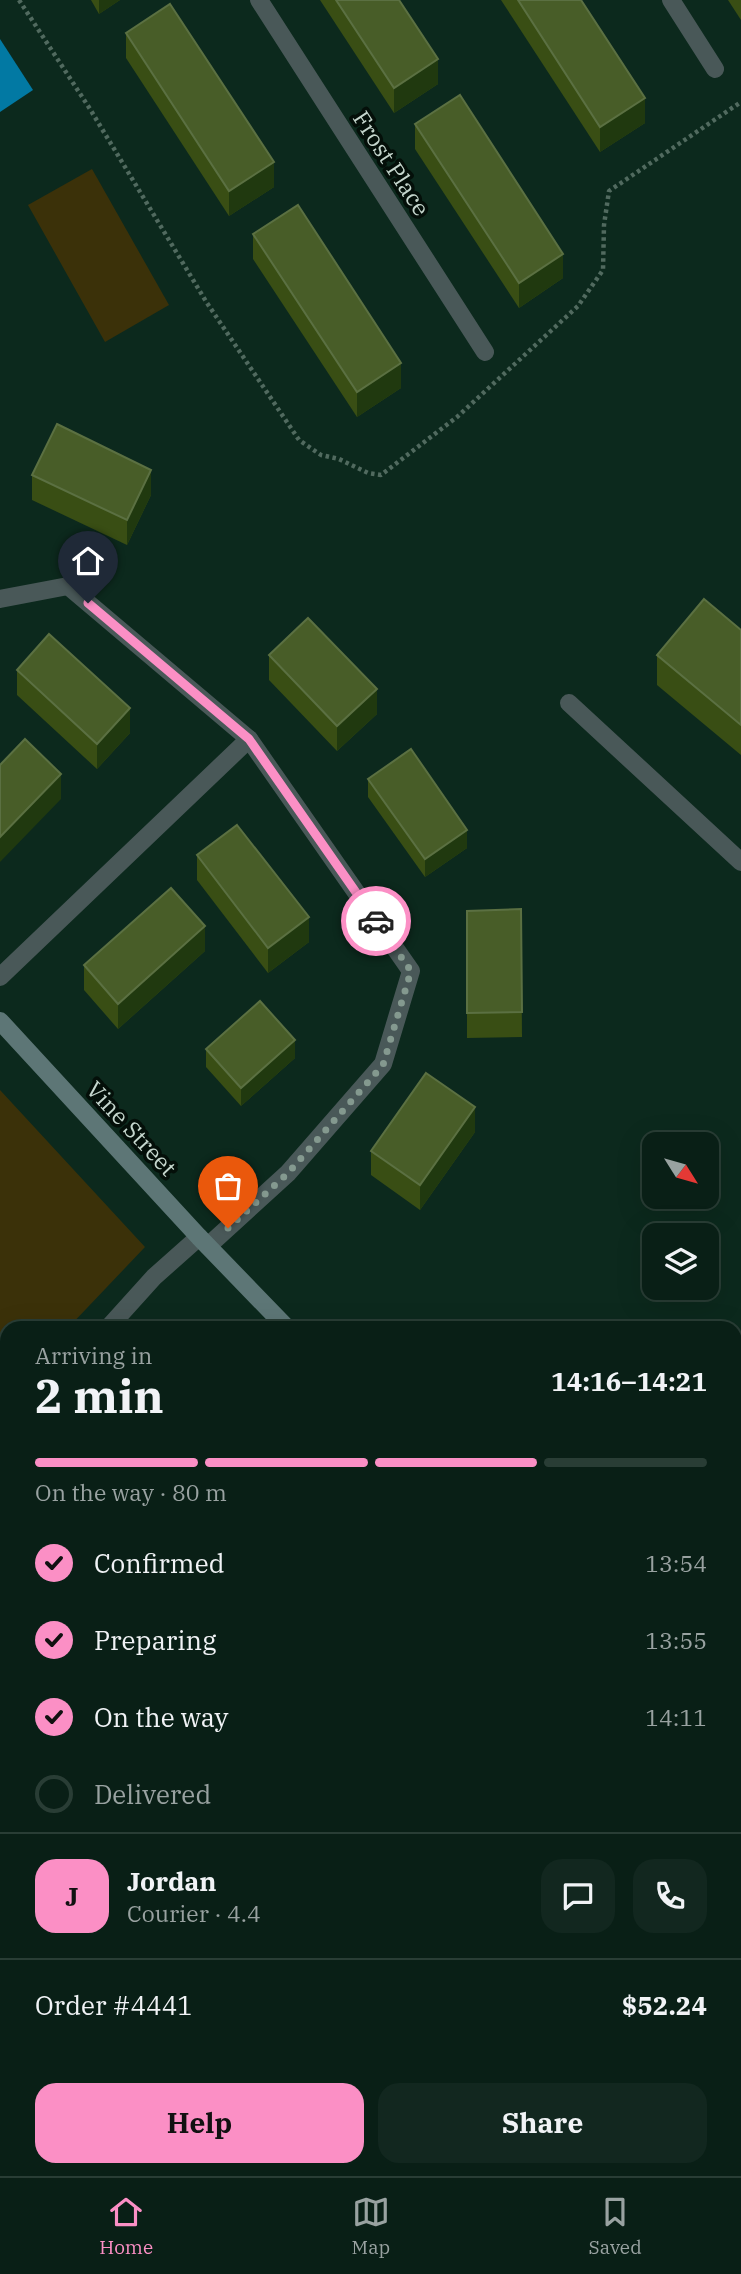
<!DOCTYPE html>
<meta charset="utf-8">
<style>
:root{--surface:#091f16;--page:#12271f;--text:#f1f3f6;--muted:#99a2a1;--line:#293d35;--accent:#fb8fc5}
body{margin:0;font-family:"IBM Plex Serif",serif;background:var(--page);color:var(--text);height:100vh;display:flex;flex-direction:column;font-size:26px;white-space:nowrap}
*{box-sizing:border-box;margin:0}
p{font-size:23px;color:var(--muted)}
.icon{flex:none;width:38px;height:38px;fill:none;stroke:currentColor;stroke-width:2;stroke-linecap:round;stroke-linejoin:round}
.map{position:relative;flex:1;overflow:hidden}
.drawer{position:absolute;left:0px;top:1321px;width:742px;height:856px;display:flex;flex-direction:column;background:var(--surface);border-radius:21px 21px 0 0;box-shadow:0 7px 28px #0002,0 0 0 2px var(--line)}
.drawer>*{flex:none}
.needle{width:46px;rotate:127deg}
.controls{position:absolute;left:642px;top:1132px;display:grid;gap:14px}
.controls a{display:grid;place-items:center;width:77px;height:77px;border-radius:14px;background:var(--surface);box-shadow:0 7px 28px #0002,0 0 0 2px var(--line);font-size:35px}
.pin{position:absolute;display:grid;place-items:center;width:60px;height:60px;color:#fff;margin:-72px -30px;border-radius:50% 50% 50% 0;rotate:-45deg;box-shadow:0 0 7px #0007}
.pin .icon{rotate:45deg}
.courier{position:absolute;display:grid;place-items:center;width:70px;height:70px;margin:-35px;border:5px solid #fb8fc5;border-radius:50%;background:#fff;color:#222;box-shadow:0 2px 9px #0007}
.overview em{font-style:normal;font-weight:700}
.overview div{display:flex;flex-direction:column-reverse}
.overview{display:flex;align-items:center;justify-content:space-between;height:119px;padding:0 35px}
h1{font-size:46px;font-weight:700;line-height:52px}
.bar{display:grid;grid-template-columns:repeat(4,1fr);gap:10px 7px;align-content:center;height:84px;padding:0 35px}
.bar i{height:9px;border-radius:5px;background:var(--line)}
.bar .active{background:var(--accent)}
.bar p{grid-column:span 4}
.line{display:flex;align-items:center;gap:18px;padding:0 35px;border-top:2px solid var(--line)}
.line div{flex:1}
.round{display:grid;place-items:center;flex:none;width:74px;height:74px;border-radius:21px;background:var(--page)}
ol{padding:0 35px;list-style:none}
li{display:flex;align-items:center;gap:21px;height:77px}
li p{margin-inline-start:auto}
li .icon{padding:7px;border-radius:50%;background:var(--accent);color:#111;stroke-width:4}
li:last-child{color:var(--muted)}
li i{width:38px;height:38px;border:4px solid var(--line);border-radius:50%}
.button{display:flex;gap:14px;margin-top:auto;padding:14px 35px}
.button a{flex:1;height:80px;border-radius:21px;background:var(--accent);color:#111;font-size:28px;font-weight:700;line-height:80px;text-align:center}
.button a+a{background:var(--page);color:var(--text)}
.dock{display:flex;justify-content:space-around;align-items:center;height:98px;border-top:2px solid var(--line);background:var(--surface);font-size:19px;color:var(--muted)}
.dock a{display:grid;justify-items:center;gap:4px}
.dock .active{color:var(--accent)}
.map>svg:first-child{display:block}
.green{fill:#3b3109}
.water{fill:#0279a3}
.lines{fill:none;stroke-linecap:round;stroke-linejoin:round}
.path{stroke:#516a5f;stroke-width:4.5;stroke-dasharray:3.5 3.5;stroke-linecap:butt}
.lane{stroke:#495858;stroke-width:18}
.street{stroke:#495858;stroke-width:18}
.secondary{stroke:#5d7676;stroke-width:18}
.wall{fill:#394e14}
.shaded-wall{fill:#20390f}
.building{fill:#485d28;stroke:#5b7042;stroke-width:2}
.done{stroke:#84998f;stroke-width:7;stroke-dasharray:0 12.6}
.route{stroke:#fb8fc5;stroke-width:9}
.labels{text-anchor:middle;dominant-baseline:central;stroke-width:7;stroke-linejoin:round;paint-order:stroke}
.street-label{font-size:23px;fill:#c5d6cd;stroke:#040f09}
</style>
<div class="map">
<svg width="741" height="2176" viewBox="0 0 741 2176">
<rect width="100%" height="100%" fill="#0c291d"/>
<g class="green">
<polygon points="92,169 169,305 105,342 28,205"/>
<polygon points="0,1090 145,1247 68,1328 7,1328 7,1418 0,1411"/>
</g>
<polygon class="water" points="0,39 33,90 0,112"/>
<g class="lines">
<polyline class="path" points="19,0 90,109 207,303 299,440 321,455 339,459 368,473 381,475 457,417 578,306 603,270 604,225 609,191 741,102"/>
<g class="lane">
<polyline points="0,599 68,586 249,739 411,971 383,1064 288,1173 208,1246"/>
<polyline points="569,703 741,862"/>
<polyline points="0,977 249,739"/>
<polyline points="108,1328 154,1277 199,1237"/>
<polyline points="0,1469 7,1460"/>
</g>
<g class="street">
<polyline points="259,0 485,352"/>
<polyline points="671,0 715,69"/>
</g>
<g class="secondary">
<polyline points="0,1021 199,1237 287,1328"/>
<polyline points="735,1533 741,1533"/>
</g>
</g>
<g class="wall">
<polygon points="91,0 120,0 99,14"/>
<polygon points="320,0 399,0 438,84 394,113"/>
<polygon points="501,0 581,0 645,123 600,152"/>
<polygon points="728,0 741,0 741,20"/>
<polygon points="126,33 274,187 229,216 126,58"/>
<polygon points="415,124 563,278 519,308 415,149"/>
<polygon points="253,234 401,388 357,417 253,259"/>
<polygon points="32,475 151,495 127,545 32,500"/>
<polygon points="741,630 741,755 657,685 657,655"/>
<polygon points="269,655 377,714 337,751 269,680"/>
<polygon points="17,670 130,733 97,769 17,695"/>
<polygon points="368,779 467,848 425,877 368,797"/>
<polygon points="197,855 309,942 268,973 197,880"/>
<polygon points="521,909 522,1037 467,1038 467,911"/>
<polygon points="205,951 118,1029 84,990 84,965"/>
<polygon points="206,1049 295,1058 241,1106 206,1067"/>
<polygon points="475,1132 420,1210 371,1175 371,1151"/>
</g>
<g class="shaded-wall">
<polygon points="99,0 120,0 99,14"/>
<polygon points="438,59 438,84 394,113 394,88"/>
<polygon points="645,98 645,123 600,152 600,127"/>
<polygon points="274,162 274,187 229,216 229,191"/>
<polygon points="563,254 563,278 519,308 519,283"/>
<polygon points="401,363 401,388 357,417 357,392"/>
<polygon points="151,470 151,495 127,545 127,520"/>
<polygon points="377,689 377,714 337,751 337,726"/>
<polygon points="130,708 130,733 97,769 97,744"/>
<polygon points="61,774 61,799 0,862 0,837"/>
<polygon points="467,830 467,848 425,877 425,859"/>
<polygon points="309,917 309,942 268,973 268,948"/>
<polygon points="205,926 205,951 118,1029 118,1004"/>
<polygon points="295,1040 295,1058 241,1106 241,1088"/>
<polygon points="475,1107 475,1132 420,1210 420,1185"/>
</g>
<g class="building">
<polygon points="336,0 399,0 438,59 394,88"/>
<polygon points="518,0 581,0 645,98 600,127"/>
<polygon points="170,4 274,162 229,191 126,33"/>
<polygon points="460,95 563,254 519,283 415,124"/>
<polygon points="298,205 401,363 357,392 253,234"/>
<polygon points="57,424 151,470 127,520 32,475"/>
<polygon points="704,599 741,630 741,725 657,655"/>
<polygon points="308,618 377,689 337,726 269,655"/>
<polygon points="49,634 130,708 97,744 17,670"/>
<polygon points="25,739 61,774 0,837 0,765"/>
<polygon points="411,749 467,830 425,859 368,779"/>
<polygon points="237,825 309,917 268,948 197,855"/>
<polygon points="171,888 205,926 118,1004 84,965"/>
<polygon points="521,909 522,1012 467,1013 467,911"/>
<polygon points="260,1001 295,1040 241,1088 206,1049"/>
<polygon points="426,1073 475,1107 420,1185 371,1151"/>
</g>
<g class="lines">
<polyline class="done" points="228,1228 288,1173 383,1065 411,971 376,921"/>
<polyline class="route" points="88,603 249,739 376,921"/>
</g>
<g class="labels">
<g class="street-label">
<text transform="translate(392 163) rotate(57)">Frost Place</text>
<text transform="translate(132 1128) rotate(47)">Vine Street</text>
</g>
</g>
</svg>
<div class="controls">
<a><svg class="needle" viewBox="-14 -14 28 28"><path d="M0-13l5 13h-10z" fill="#e53935"/><path d="M0 13l5-13h-10z" fill="#99a2a1"/></svg></a>
<a><svg class="icon" aria-label="layers" viewBox="0 0 24 24"><path d="M12 4l9 5-9 5-9-5zM3 14l9 5 9-5"/></svg></a>
</div>
<div class="pin" style="left:228px;top:1228px;background:#ea580c"><svg class="icon" aria-label="bag" viewBox="0 0 24 24"><path d="M5 8h14l-1 12H6zM9 8a3 3 0 0 1 6 0"/></svg></div>
<div class="pin" style="left:88px;top:603px;background:#1f2937"><svg class="icon" aria-label="home" viewBox="0 0 24 24"><path d="M3 11l9-7 9 7M6 9v11h12V9"/></svg></div>
<div class="courier" style="left:376px;top:921px"><svg class="icon" aria-label="car" viewBox="0 0 24 24"><path d="M5 17H2v-5l4-1 3-4h7l3 4 3 1v5h-3M9 17h6M6 11h13"/><circle cx="7" cy="17" r="2"/><circle cx="17" cy="17" r="2"/></svg></div>
<section class="drawer">
<div class="overview"><div><h1>2 min</h1><p>Arriving in</p></div><em>14:16–14:21</em></div>
<div class="bar"><i class="active"></i><i class="active"></i><i class="active"></i><i></i><p>On the way · 80 m</p></div>
<ol>
<li><svg class="icon" aria-label="check" viewBox="0 0 24 24"><path d="M5 12l5 5 9-10"/></svg>Confirmed<p>13:54</p></li>
<li><svg class="icon" aria-label="check" viewBox="0 0 24 24"><path d="M5 12l5 5 9-10"/></svg>Preparing<p>13:55</p></li>
<li><svg class="icon" aria-label="check" viewBox="0 0 24 24"><path d="M5 12l5 5 9-10"/></svg>On the way<p>14:11</p></li>
<li><i></i>Delivered</li>
</ol>
<div class="line" style="height:126px"><b class="round" style="background:var(--accent);color:#111">J</b><div><b>Jordan</b><p>Courier · 4.4</p></div><a class="round"><svg class="icon" aria-label="chat" viewBox="0 0 24 24"><path d="M4 5h16v11H9l-5 4z"/></svg></a><a class="round"><svg class="icon" aria-label="phone" viewBox="0 0 24 24"><path d="M5 4h4l2 5-3 2q2 4 5 5l2-3 5 2v4C11 20 4 13 5 4z"/></svg></a></div>
<div class="line" style="height:91px"><div>Order #4441</div><b>$52.24</b></div>
<div class="button"><a>Help</a><a>Share</a></div>
</section>
</div>
<nav class="dock">
<a class="active"><svg class="icon" aria-label="home" viewBox="0 0 24 24"><path d="M3 11l9-7 9 7M6 9v11h12V9"/></svg>Home</a>
<a><svg class="icon" aria-label="map" viewBox="0 0 24 24"><path d="M3 6l6-2 6 2 6-2v14l-6 2-6-2-6 2zM9 4v14M15 6v14"/></svg>Map</a>
<a><svg class="icon" aria-label="saved" viewBox="0 0 24 24"><path d="M7 4h10v16l-5-4-5 4z"/></svg>Saved</a>
</nav>
